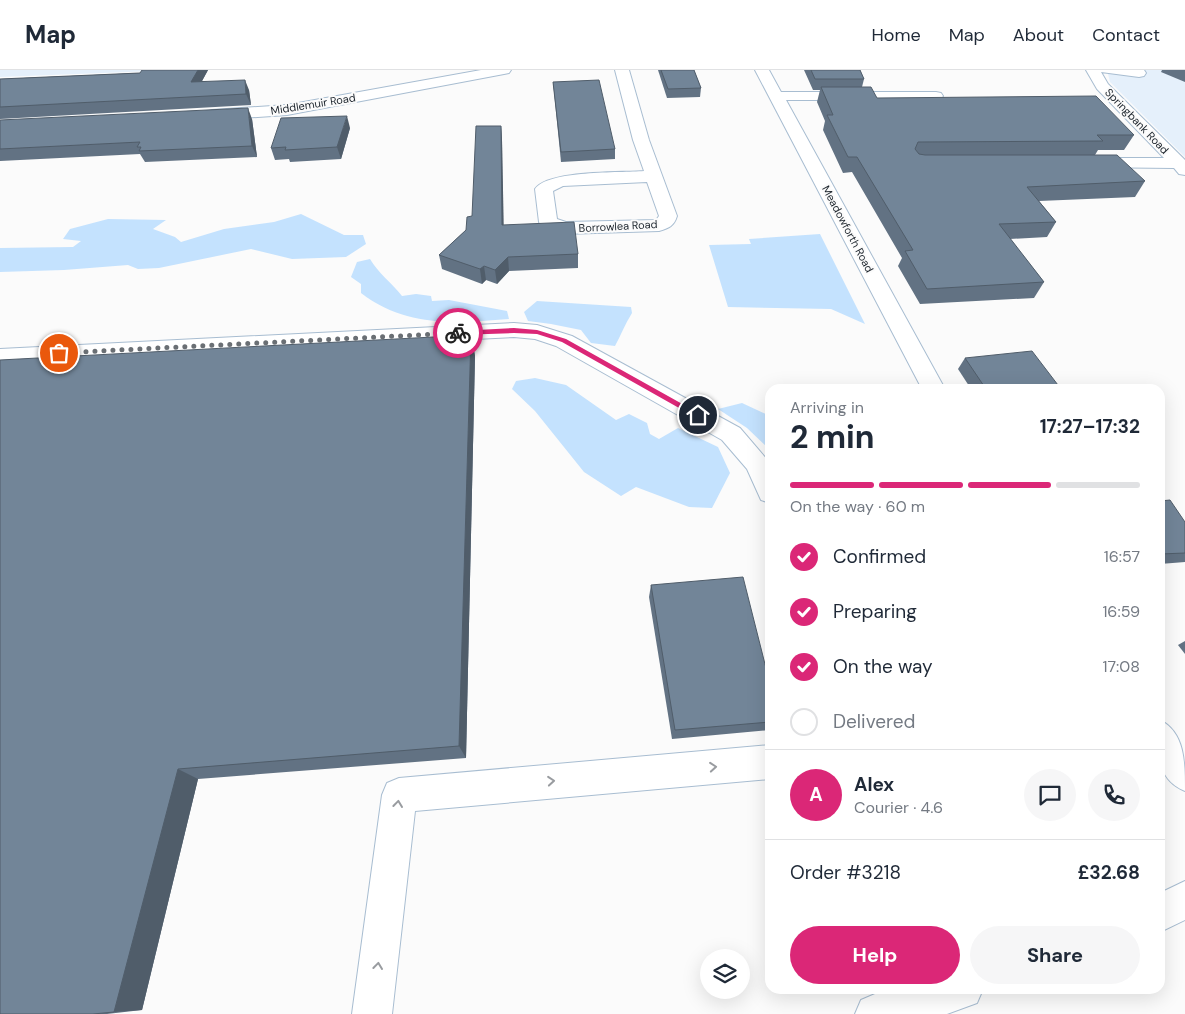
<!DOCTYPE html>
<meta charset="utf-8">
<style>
:root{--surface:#fff;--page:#f6f6f7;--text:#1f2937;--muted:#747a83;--line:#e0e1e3;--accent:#db2777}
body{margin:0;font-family:"DM Sans",sans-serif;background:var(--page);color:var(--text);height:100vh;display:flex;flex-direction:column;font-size:19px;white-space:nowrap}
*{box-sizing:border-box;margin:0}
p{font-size:16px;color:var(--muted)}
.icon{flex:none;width:28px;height:28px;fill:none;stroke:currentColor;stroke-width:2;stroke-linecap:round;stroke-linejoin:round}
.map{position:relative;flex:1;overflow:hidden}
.sheet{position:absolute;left:765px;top:314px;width:400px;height:610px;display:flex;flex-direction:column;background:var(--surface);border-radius:15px;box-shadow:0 5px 20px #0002}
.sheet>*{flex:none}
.fabs{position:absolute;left:700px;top:879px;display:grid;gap:10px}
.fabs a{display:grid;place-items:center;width:50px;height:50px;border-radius:50%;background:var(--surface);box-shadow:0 5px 20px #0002;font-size:25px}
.pin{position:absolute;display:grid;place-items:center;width:42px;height:42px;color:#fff;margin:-21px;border:2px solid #fff;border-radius:50%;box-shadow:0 1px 5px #0007}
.courier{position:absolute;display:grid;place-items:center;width:50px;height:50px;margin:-25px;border:4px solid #db2777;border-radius:50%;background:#fff;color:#222;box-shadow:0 1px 6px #0007}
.headline em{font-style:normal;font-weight:700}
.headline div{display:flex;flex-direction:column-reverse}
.headline{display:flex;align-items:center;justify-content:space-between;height:85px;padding:0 25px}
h1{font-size:32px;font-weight:700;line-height:38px}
.bar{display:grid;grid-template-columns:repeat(4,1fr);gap:8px 5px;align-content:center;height:60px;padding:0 25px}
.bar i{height:6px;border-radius:4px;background:var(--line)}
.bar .current{background:var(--accent)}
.bar p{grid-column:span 4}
.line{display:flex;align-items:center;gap:12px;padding:0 25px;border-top:1px solid var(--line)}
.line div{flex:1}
.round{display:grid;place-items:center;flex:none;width:52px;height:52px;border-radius:26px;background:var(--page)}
ol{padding:0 25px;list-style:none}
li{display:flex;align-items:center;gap:15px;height:55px}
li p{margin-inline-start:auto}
li .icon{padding:5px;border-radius:50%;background:var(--accent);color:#fff;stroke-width:4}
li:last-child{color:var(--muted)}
li i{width:28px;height:28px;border:2px solid var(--line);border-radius:50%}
.button{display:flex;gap:10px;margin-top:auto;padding:10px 25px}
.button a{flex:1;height:58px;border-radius:30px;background:var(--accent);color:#fff;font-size:20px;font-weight:700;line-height:58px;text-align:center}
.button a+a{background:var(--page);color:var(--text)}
header{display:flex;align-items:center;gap:30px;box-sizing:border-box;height:70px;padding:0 25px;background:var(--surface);border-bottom:1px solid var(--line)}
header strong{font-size:24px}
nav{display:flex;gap:28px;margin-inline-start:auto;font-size:18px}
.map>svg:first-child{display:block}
.built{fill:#e5f0fb}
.green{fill:#c4e2fe}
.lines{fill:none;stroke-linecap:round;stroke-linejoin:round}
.minor-casing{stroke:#a8bdd1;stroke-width:2}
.minor{fill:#fff;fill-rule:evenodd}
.wall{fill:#627283}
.shaded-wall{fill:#505d6a}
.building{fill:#728598;stroke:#505d6a}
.oneway{stroke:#999ca0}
.route{fill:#db2777}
.done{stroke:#6a6f74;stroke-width:5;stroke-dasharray:0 9}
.labels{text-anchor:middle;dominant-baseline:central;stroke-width:4;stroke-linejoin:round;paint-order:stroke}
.far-street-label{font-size:11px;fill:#1c242c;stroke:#fbfbfb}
</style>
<header>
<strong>Map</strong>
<nav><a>Home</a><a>Map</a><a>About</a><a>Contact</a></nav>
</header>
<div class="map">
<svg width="1185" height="944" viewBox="0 0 1185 944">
<rect width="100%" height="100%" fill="#fbfbfb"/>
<g class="built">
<polygon points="0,0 180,0 0,7"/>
<polygon points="1107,0 1185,0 1185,87 1110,12"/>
</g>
<g class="green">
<polygon points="301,144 344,165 363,165 366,174 346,187 292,189 251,179 159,198 138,199 128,195 64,200 0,202 0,178 73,177 81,171 63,169 70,159 108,149 166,150 153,159 175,167 181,172 224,159 274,152"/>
<polygon points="820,164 865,254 831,239 728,237 709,175 751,174 749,169"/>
<path d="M370,189C378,203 392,213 402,226L416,224L431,226L432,231L449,230L507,241L509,249C454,253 407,258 361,223V214L351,207L357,192Z"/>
<path d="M537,231L631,237L632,243C625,254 621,265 615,276L591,273L581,260L551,254L528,251L524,242Z"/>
<polygon points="535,308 566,315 616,350 629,344 647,353 650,364 659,369 678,358 718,377 730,403 712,438 689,437 636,417 621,426 584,402 535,341 512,319 516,311"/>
<polygon points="742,333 770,346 770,380 747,358 718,339"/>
</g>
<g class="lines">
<defs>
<g id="minor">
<polygon points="481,0 511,0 509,3 504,4 287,45 212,50 207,48 204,45 207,42 212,40 287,35"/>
<path d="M615,0H629L649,70L677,146C674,156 669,158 659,161L564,164L541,156L539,152L535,119C548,100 620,103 644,101L633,70ZM647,112L659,146L656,150L566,152L557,149L553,121L563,116Z"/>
<polygon points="755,0 769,0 781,22 936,22 941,23 943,26 941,29 936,30 786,30 945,319 922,319"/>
<polygon points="1086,0 1144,0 1146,3 1144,6 1139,7 1101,2 1108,14 1185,90 1185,105 1179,104 1174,98 1082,97 1080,93 1082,89 1088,88 1164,88 1097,19"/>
<polygon points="514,253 537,255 572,266 740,358 770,393 770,433 761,430 747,399 722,370 556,276 535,269 514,267 0,293 0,279"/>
<path d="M1160,650C1185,663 1185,692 1185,721C1153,708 1160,678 1160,650Z"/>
<polygon points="770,675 770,709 415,741 392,944 352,944 382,725 387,713 399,708"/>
<polygon points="1185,811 1185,850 1160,862 1160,823"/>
<polygon points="898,919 983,919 977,933 947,944 855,944 861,930 875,924"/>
</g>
</defs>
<use href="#minor" class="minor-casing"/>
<use href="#minor" class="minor"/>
</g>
<g class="wall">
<polygon points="208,0 202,11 249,20 251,35 0,49 0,9"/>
<polygon points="658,0 694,0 701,18 700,27 667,28"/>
<polygon points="804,0 860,0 864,9 862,17 877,28 1134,65 1124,80 1098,80 1095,85 1145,111 1135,127 1039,131 1056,152 1047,167 1010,169 1044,212 1034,228 920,234 898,196 902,188 852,102 843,103 823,60 825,51 817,32 820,20 813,20"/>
<polygon points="1162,0 1185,0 1185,12 1161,2"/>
<polygon points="553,12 615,79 615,89 561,92"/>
<polygon points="252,49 257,87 145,92 140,84 0,91 0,50"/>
<polygon points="501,56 502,70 503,155 578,184 578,198 509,201 497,214 486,210 482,214 442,199 439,185 466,160 472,146"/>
<polygon points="350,58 341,89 290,92 289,89 275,90 271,78"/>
<polygon points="471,265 475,286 466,688 198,709 142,940 107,944 0,944"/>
<polygon points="965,288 1061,319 971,319 958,299"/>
<polygon points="1160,431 1185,452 1185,492 1160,494"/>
<polygon points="651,515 770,614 770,660 672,669 649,527"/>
<polygon points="1185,571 1185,584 1178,575"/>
</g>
<g class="shaded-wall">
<polygon points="198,0 208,0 196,22 191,12"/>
<polygon points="245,10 249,20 251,35 246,24"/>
<polygon points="248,38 252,49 257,87 252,76"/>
<polygon points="347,46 350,58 341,89 337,77"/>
<polygon points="501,56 502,70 504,169 502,155"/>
<polygon points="508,187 509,201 497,214 495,200"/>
<polygon points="484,196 486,210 482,214 480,199"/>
<polygon points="471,265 475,286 466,688 459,676"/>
<polygon points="178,699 198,709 142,940 114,942"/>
</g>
<g class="building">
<polygon points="142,0 198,0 191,12 245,10 246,24 0,37 0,9 140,3"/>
<polygon points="661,0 694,0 701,18 668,19"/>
<polygon points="811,0 860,0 864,9 815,9"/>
<polygon points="599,10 615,79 561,82 553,12"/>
<polygon points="821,17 871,17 877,28 1096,26 1134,65 1097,65 1103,71 918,72 915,79 919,84 925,85 1117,85 1145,111 1027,117 1056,152 999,154 1044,212 927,219 905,181 913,180 857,87 848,87 827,45 833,45"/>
<polygon points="248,38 252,76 139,81 141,77 137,77 140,72 0,79 0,50"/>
<polygon points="347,46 337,77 285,80 286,77 271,78 281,48"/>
<polygon points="476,56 501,56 502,155 574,152 578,184 508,187 495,200 484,196 480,199 439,185 466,160 467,147 472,146"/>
<polygon points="471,265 459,676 178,699 114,942 93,944 0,944 0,290"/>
<polygon points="1032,281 1061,319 986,319 965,288"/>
<polygon points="1170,430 1185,452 1185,483 1160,484 1160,431"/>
<polygon points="743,507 770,614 770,652 675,660 651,515"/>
</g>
<defs><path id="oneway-chevron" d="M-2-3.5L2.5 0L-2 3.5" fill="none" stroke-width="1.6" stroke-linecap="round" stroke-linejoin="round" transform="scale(1.25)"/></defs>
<g class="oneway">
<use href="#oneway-chevron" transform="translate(713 697) rotate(-5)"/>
<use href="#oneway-chevron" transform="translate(551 711) rotate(-5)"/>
<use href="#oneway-chevron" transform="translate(398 734) rotate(-83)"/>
<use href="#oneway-chevron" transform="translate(378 896) rotate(-83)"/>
</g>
<polygon class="route" points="514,258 537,260 566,269 702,345 695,347 562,272 537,264 514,263 458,265 454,263 458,261"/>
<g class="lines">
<polyline class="done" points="59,283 458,263"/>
</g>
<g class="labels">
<g class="far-street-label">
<text transform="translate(313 34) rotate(-9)">Middlemuir Road</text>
<text transform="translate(1137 51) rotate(46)">Springbank Road</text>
<text transform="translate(618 156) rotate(-3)">Borrowlea Road</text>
<text transform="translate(848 159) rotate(62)">Meadowforth Road</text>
</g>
</g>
</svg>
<div class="fabs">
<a><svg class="icon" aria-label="layers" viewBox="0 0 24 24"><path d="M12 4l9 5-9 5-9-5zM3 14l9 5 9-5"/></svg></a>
</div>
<div class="pin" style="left:59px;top:283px;background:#ea580c"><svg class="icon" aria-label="bag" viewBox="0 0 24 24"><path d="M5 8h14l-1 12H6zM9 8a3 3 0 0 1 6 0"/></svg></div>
<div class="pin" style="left:698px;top:345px;background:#1f2937"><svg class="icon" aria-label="home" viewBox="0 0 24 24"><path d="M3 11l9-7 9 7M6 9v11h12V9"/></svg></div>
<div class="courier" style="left:458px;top:263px"><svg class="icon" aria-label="bike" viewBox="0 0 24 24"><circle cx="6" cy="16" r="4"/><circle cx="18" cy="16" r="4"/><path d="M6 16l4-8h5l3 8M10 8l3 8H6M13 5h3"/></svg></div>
<section class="sheet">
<div class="headline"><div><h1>2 min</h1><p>Arriving in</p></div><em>17:27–17:32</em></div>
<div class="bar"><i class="current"></i><i class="current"></i><i class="current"></i><i></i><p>On the way · 60 m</p></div>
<ol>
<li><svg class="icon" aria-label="check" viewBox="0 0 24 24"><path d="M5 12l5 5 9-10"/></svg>Confirmed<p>16:57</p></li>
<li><svg class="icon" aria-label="check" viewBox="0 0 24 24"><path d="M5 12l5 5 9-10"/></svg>Preparing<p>16:59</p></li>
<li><svg class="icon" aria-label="check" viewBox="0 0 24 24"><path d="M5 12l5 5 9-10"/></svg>On the way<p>17:08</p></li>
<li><i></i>Delivered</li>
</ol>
<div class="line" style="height:90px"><b class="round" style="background:var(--accent);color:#fff">A</b><div><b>Alex</b><p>Courier · 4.6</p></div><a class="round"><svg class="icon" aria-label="chat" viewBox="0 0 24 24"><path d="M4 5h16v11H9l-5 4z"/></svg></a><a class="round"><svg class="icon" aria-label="phone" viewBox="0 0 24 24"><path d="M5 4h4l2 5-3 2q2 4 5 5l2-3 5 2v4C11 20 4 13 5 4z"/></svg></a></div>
<div class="line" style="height:65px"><div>Order #3218</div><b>£32.68</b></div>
<div class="button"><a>Help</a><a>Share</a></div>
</section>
</div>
